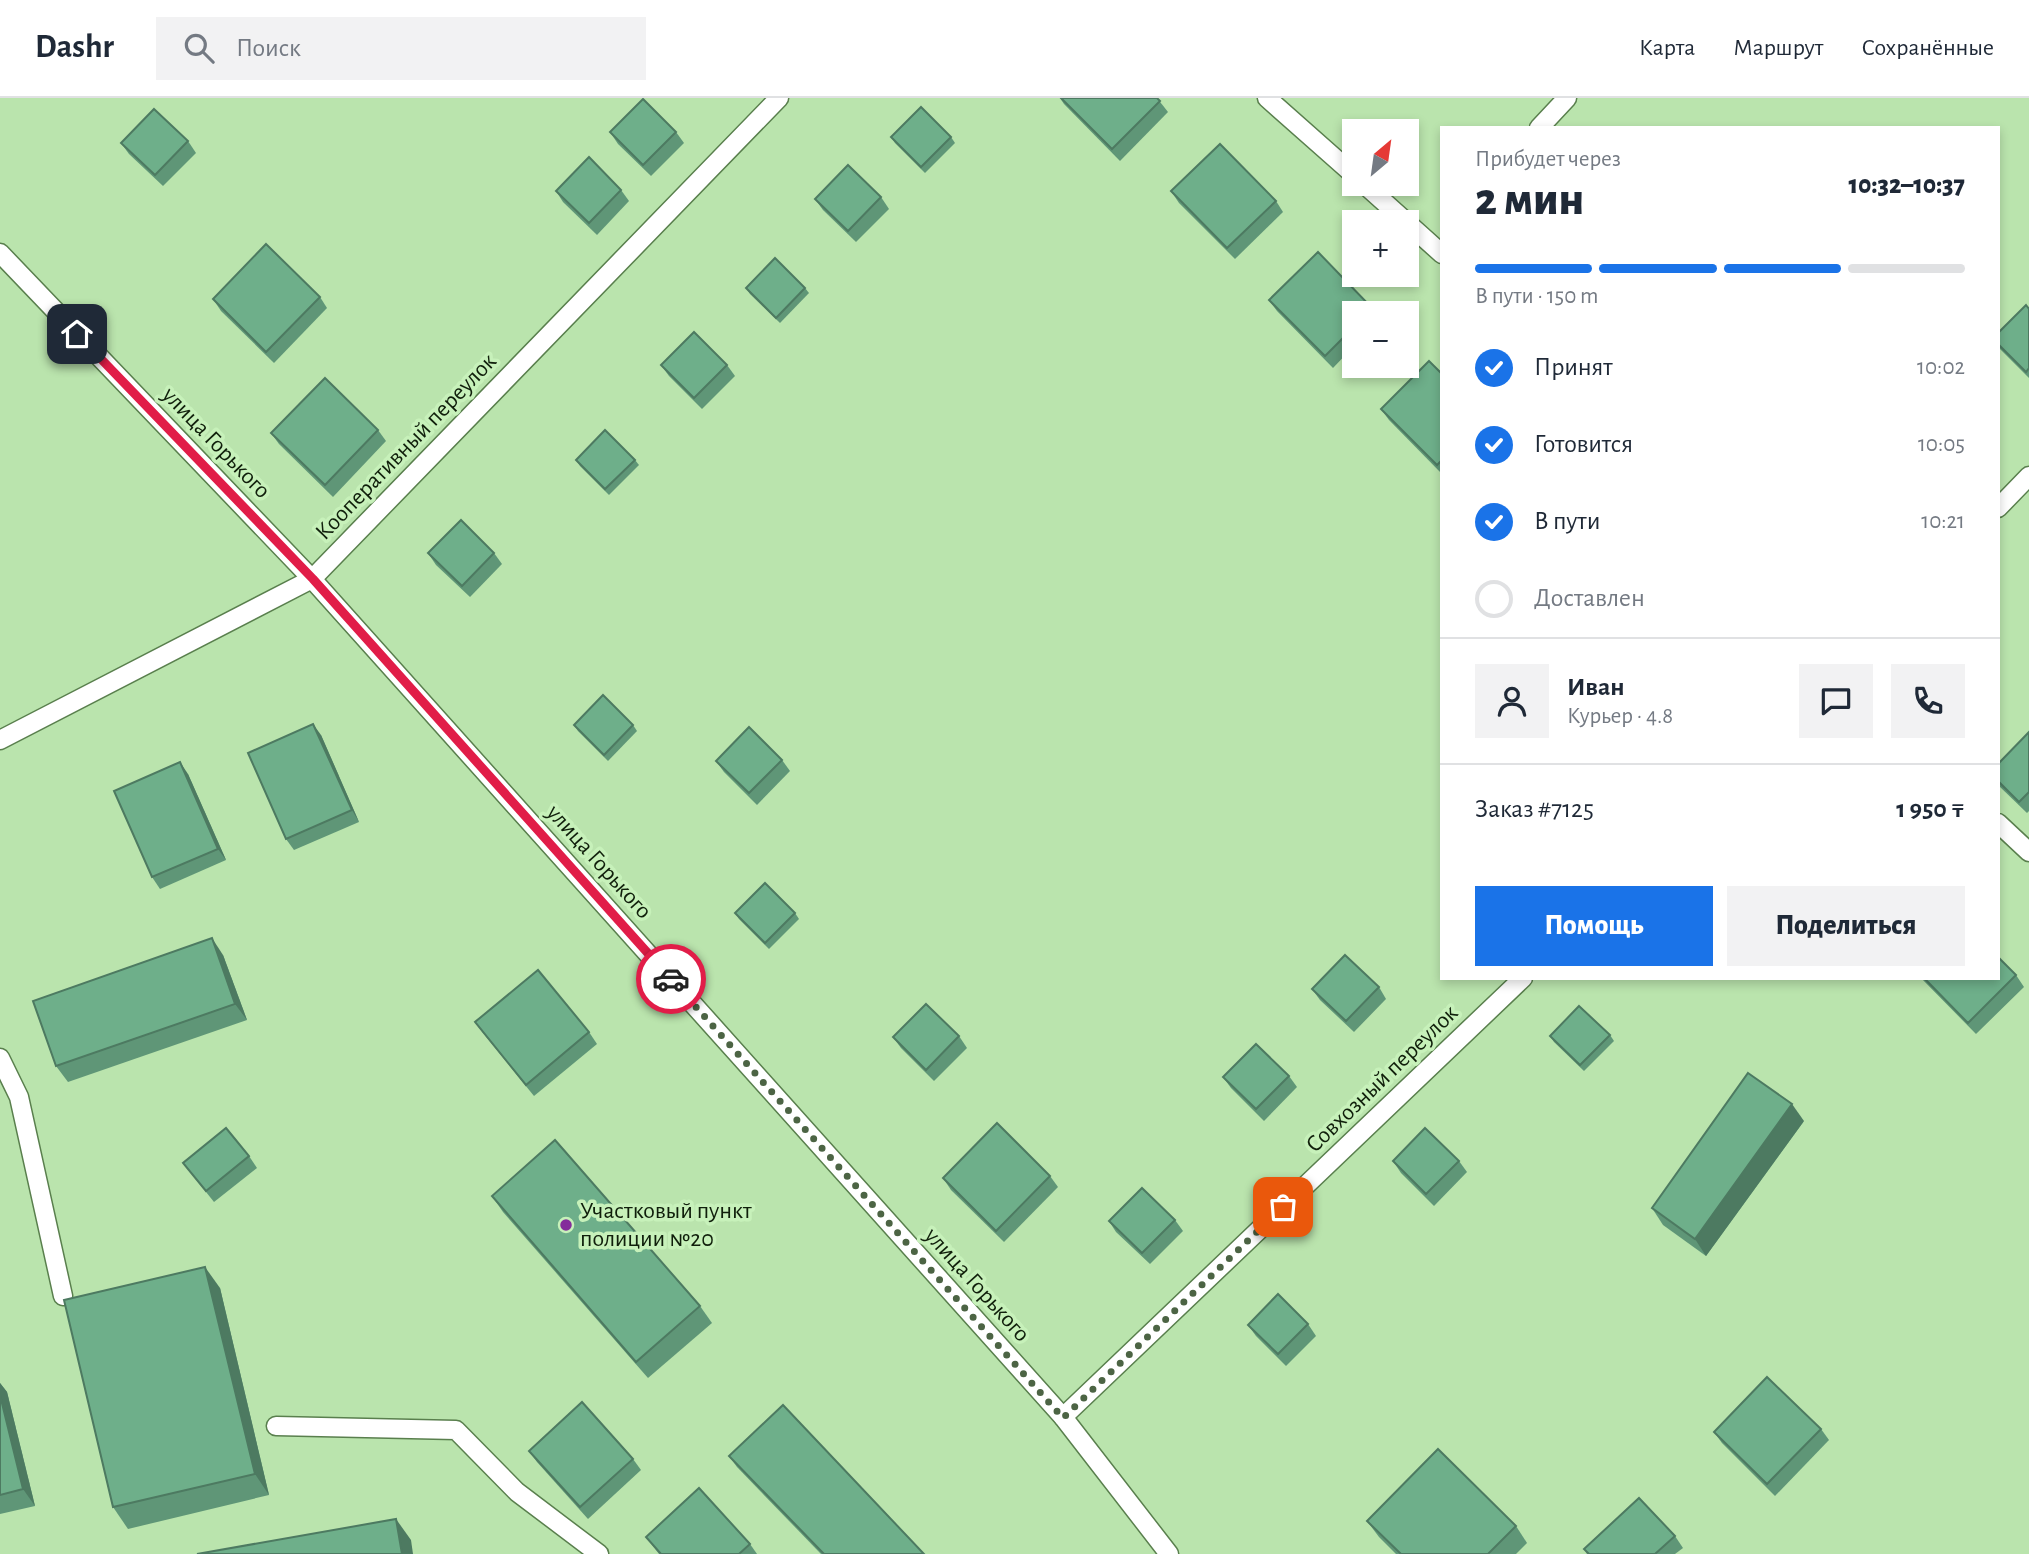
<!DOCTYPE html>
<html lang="ru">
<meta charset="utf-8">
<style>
:root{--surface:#fff;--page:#f2f2f3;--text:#1f2937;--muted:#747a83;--line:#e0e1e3;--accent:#1a73e8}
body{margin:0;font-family:"Alegreya Sans",sans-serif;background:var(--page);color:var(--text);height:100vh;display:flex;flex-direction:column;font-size:26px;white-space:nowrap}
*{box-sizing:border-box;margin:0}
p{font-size:23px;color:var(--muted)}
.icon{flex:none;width:38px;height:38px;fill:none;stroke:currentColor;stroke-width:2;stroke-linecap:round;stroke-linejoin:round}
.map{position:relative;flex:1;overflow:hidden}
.details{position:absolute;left:1440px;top:28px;width:560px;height:854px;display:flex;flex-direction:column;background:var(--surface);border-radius:0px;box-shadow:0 4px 10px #0003}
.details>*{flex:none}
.needle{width:46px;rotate:29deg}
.tools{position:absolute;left:1342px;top:21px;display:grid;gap:14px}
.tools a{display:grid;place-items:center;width:77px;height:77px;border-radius:0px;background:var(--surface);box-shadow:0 4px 10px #0003;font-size:35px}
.pin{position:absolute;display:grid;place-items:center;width:60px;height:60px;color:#fff;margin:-30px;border-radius:14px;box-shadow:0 4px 10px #0006}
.courier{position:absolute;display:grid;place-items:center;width:70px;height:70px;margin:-35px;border:5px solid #e11d48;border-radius:50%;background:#fff;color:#222;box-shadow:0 2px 9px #0007}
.overview em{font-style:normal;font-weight:800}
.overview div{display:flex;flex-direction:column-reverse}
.overview{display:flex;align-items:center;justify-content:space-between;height:119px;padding:0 35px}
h1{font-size:46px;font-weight:800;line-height:52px}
.bar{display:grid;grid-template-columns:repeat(4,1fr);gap:10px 7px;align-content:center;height:84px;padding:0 35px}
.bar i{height:9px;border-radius:5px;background:var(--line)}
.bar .on{background:var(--accent)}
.bar p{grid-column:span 4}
.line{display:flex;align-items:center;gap:18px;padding:0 35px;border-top:2px solid var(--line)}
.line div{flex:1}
.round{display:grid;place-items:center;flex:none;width:74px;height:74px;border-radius:0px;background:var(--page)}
ol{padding:0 35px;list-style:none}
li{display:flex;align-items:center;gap:21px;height:77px}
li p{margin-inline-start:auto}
li .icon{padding:7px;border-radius:50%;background:var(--accent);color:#fff;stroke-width:4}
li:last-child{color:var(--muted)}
li i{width:38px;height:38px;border:4px solid var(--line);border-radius:50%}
.action{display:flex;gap:14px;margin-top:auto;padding:14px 35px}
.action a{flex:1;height:80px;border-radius:0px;background:var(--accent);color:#fff;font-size:28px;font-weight:800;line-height:80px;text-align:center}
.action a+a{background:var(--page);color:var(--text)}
header{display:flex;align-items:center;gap:42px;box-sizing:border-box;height:98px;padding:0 35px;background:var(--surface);border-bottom:2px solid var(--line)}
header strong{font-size:33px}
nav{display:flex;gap:38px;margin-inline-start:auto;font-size:24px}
.search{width:490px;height:63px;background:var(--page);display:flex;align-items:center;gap:18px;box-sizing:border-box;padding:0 24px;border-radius:0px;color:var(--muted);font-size:26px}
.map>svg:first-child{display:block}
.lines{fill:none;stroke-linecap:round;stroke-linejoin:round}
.service-casing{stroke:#597f4d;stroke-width:21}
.service{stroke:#fff;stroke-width:18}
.wall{fill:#5f9677}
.shaded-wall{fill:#4d7a61}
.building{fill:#6eaf8a;stroke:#4d7a61;stroke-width:2}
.done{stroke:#4c6444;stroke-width:7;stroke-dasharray:0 12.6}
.route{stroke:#e11d48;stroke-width:9}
.poi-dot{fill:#842d9b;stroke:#c7f1ba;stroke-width:2.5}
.labels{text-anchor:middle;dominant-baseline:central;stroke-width:7;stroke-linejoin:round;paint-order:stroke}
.street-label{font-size:24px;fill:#101f0b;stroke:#c7f1ba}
.poi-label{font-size:24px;fill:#101f0b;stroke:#c7f1ba;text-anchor:start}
</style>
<header>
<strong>Dashr</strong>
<div class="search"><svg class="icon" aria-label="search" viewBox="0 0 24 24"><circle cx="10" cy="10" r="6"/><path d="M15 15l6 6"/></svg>Поиск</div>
<nav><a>Карта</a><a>Маршрут</a><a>Сохранённые</a></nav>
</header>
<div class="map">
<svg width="2029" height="1456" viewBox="0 0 2029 1456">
<rect width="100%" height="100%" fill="#bae4ad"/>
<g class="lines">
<defs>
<g id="service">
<polyline points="1267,0 1354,77"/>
<polyline points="1539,30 1567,0"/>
<polyline points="1364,86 1442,156"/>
<polyline points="0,155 312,481 1063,1319 1169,1456"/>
<polyline points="1998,410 2029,378"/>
<polyline points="0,642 312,481 779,0"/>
<polyline points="1998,725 2029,754"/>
<polyline points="0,960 19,999 63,1198"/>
<polyline points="1063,1319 1523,880"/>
<polyline points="276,1328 456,1332 517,1394 599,1456"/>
</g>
</defs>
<use href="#service" class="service-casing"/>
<use href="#service" class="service"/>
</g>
<g class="wall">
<polygon points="1060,0 1157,0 1168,14 1120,63 1064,6"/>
<polygon points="610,34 676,34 684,45 651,78 618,46"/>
<polygon points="891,39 951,39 955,45 925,75 895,45"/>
<polygon points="188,43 196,55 163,88 129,56 121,45"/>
<polygon points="621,92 629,103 597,137 563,104 556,93"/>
<polygon points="1171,93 1276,103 1283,114 1235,161 1179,105"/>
<polygon points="881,99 889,111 856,144 823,112 815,101"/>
<polygon points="746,190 805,190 809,195 780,225 750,196"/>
<polygon points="320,199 327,210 274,265 221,213 213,201"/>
<polygon points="1269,202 1373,211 1377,215 1354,215 1354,248 1333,270 1277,213"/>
<polygon points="2029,211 2029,280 1998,249 1998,235"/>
<polygon points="661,267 727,267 735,278 702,311 669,278"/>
<polygon points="1442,276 1442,376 1389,322 1381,311"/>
<polygon points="378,332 386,343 333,399 279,346 271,335"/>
<polygon points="576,362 635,362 639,367 609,397 580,368"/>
<polygon points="428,455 494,455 502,466 470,499 436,467"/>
<polygon points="574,627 633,627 637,633 608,663 578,633"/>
<polygon points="2029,634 2029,713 2027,715 1998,687 1998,666"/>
<polygon points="321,637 359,724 294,752 286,741"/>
<polygon points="782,662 790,673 757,707 724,674 716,663"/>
<polygon points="188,676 226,762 160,791 152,779"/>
<polygon points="735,815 795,815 799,821 769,851 739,821"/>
<polygon points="223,857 247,922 68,984 56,968"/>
<polygon points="2016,877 2024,889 1976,936 1921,880 1998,880"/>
<polygon points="1379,889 1386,901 1354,934 1320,902 1312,891"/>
<polygon points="475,924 589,934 597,946 534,998 483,935"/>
<polygon points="1610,937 1614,943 1584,973 1554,944 1550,938"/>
<polygon points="959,938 967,950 934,983 901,950 893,939"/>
<polygon points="1289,978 1297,989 1264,1023 1231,990 1223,979"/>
<polygon points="1804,1023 1706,1158 1663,1127 1652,1110"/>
<polygon points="249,1058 257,1070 214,1104 183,1065"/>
<polygon points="1393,1063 1459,1063 1467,1074 1434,1108 1401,1075"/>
<polygon points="1050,1078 1058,1089 1004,1144 951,1092 943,1080"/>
<polygon points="492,1098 700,1208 712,1225 648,1280 503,1114"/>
<polygon points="1175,1122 1183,1133 1150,1166 1116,1134 1109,1123"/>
<polygon points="220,1190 269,1397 128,1431 113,1409"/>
<polygon points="1308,1226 1316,1238 1286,1268 1256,1238 1248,1227"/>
<polygon points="0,1285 7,1294 35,1408 0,1416"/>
<polygon points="1821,1331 1829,1342 1775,1398 1722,1345 1714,1334"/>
<polygon points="529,1353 633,1361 641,1372 588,1421 537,1364"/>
<polygon points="729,1358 924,1456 821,1456 737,1369"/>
<polygon points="1367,1423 1516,1428 1527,1445 1516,1456 1396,1456 1379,1439"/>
<polygon points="1675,1438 1683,1450 1675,1456 1587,1456 1584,1451"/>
<polygon points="646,1439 750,1446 757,1456 659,1456"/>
</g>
<g class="shaded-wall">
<polygon points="313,626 321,637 359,724 352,712"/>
<polygon points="180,664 188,676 226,762 218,751"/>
<polygon points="212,840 223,857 247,922 235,906"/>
<polygon points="1792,1006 1804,1023 1706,1158 1695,1141"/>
<polygon points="205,1169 220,1190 269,1397 255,1376"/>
<polygon points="0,1285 7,1294 35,1408 23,1391 0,1297"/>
<polygon points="396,1421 411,1442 413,1456 402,1456"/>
</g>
<g class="building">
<polygon points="1061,0 1157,0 1160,3 1112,51"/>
<polygon points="643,1 676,34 643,67 610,34"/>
<polygon points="921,9 951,39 921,69 891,39"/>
<polygon points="154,11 188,43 155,77 121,45"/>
<polygon points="1220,46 1276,103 1227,150 1171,93"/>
<polygon points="589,59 621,92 589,125 556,93"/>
<polygon points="848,67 881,99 848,133 815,101"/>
<polygon points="266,146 320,199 266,254 213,201"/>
<polygon points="1318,154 1373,211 1369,215 1354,215 1354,229 1325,258 1269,202"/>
<polygon points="775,160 805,190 776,220 746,190"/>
<polygon points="2026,207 2029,211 2029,270 2026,274 1998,246 1998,235"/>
<polygon points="694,234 727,267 694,300 661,267"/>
<polygon points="1429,263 1442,276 1442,362 1437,367 1381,311"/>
<polygon points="325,280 378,332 325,387 271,335"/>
<polygon points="605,332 635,362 605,391 576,362"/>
<polygon points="461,422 494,455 462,488 428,455"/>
<polygon points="603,597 633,627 604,657 574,627"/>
<polygon points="313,626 352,712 286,741 248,655"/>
<polygon points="749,629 782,662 749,695 716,663"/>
<polygon points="2029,634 2029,694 2019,704 1998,683 1998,666"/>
<polygon points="180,664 218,751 152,779 114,693"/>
<polygon points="765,785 795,815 765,845 735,815"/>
<polygon points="212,840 235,906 56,968 33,903"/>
<polygon points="1345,857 1379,889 1346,923 1312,891"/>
<polygon points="1998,859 2016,877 1968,925 1924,880 1998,880"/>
<polygon points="538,872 589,934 526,987 475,924"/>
<polygon points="926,906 959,938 926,972 893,939"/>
<polygon points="1579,908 1610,937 1580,967 1550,938"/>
<polygon points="1256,946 1289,978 1256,1011 1223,979"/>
<polygon points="1748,975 1792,1006 1695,1141 1652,1110"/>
<polygon points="997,1025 1050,1078 996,1133 943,1080"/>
<polygon points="226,1030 249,1058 206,1093 183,1065"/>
<polygon points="1425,1030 1459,1063 1426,1096 1393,1063"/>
<polygon points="555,1042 700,1208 636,1264 492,1098"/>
<polygon points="1142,1090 1175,1122 1142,1155 1109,1123"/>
<polygon points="205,1169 255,1376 113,1409 64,1202"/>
<polygon points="1278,1196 1308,1226 1278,1256 1248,1227"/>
<polygon points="1767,1279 1821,1331 1767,1386 1714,1334"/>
<polygon points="0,1297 23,1391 0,1397"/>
<polygon points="582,1304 633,1361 580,1409 529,1353"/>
<polygon points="783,1307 924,1456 824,1456 729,1358"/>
<polygon points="1438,1351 1516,1428 1488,1456 1401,1456 1367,1423"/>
<polygon points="699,1390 750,1446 739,1456 661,1456 646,1439"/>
<polygon points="1639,1400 1675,1438 1655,1456 1589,1456 1584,1451"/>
<polygon points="396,1421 402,1456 197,1456"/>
</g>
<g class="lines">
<polyline class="done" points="671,881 1063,1320 1283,1109"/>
<polyline class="route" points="77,236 313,481 671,881"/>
</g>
<circle class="poi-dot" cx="566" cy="1127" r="7"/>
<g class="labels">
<g class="street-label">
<text transform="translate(216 345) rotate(46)">улица Горького</text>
<text transform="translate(406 349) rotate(-46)">Кооперативный переулок</text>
<text transform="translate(599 764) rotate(48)">улица Горького</text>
<text transform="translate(1382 981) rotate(-44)">Совхозный переулок</text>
<text transform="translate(977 1187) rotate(48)">улица Горького</text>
</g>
<g class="poi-label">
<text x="580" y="1113">Участковый пункт<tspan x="580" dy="28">полиции №20</tspan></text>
</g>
</g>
</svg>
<div class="tools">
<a><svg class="needle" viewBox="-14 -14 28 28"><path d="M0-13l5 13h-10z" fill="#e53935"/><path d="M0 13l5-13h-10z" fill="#747a83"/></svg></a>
<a>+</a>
<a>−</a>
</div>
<div class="pin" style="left:1283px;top:1109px;background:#ea580c"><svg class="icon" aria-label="bag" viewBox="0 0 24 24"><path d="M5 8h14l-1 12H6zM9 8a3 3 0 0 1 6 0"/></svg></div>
<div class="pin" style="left:77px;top:236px;background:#1f2937"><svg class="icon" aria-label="home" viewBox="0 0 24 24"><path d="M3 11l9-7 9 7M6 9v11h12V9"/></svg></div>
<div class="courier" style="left:671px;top:881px"><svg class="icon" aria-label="car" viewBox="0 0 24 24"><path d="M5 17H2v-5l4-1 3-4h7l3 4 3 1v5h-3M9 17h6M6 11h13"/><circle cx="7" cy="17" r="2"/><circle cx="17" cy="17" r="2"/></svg></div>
<section class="details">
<div class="overview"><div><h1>2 мин</h1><p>Прибудет через</p></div><em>10:32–10:37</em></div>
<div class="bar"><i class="on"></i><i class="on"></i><i class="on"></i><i></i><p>В пути · 150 m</p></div>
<ol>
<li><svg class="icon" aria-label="check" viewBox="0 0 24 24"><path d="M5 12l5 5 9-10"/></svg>Принят<p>10:02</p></li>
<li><svg class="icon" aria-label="check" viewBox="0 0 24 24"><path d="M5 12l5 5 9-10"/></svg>Готовится<p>10:05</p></li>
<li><svg class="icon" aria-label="check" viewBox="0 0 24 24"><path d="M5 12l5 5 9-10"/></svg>В пути<p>10:21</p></li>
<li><i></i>Доставлен</li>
</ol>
<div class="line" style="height:126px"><a class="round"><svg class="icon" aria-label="person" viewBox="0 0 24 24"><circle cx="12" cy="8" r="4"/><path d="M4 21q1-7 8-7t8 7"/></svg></a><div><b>Иван</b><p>Курьер · 4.8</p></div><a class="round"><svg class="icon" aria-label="chat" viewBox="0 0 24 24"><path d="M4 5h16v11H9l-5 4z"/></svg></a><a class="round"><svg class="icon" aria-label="phone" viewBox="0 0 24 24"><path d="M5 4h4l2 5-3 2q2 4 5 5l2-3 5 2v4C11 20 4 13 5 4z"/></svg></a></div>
<div class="line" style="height:91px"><div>Заказ #7125</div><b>1 950 ₸</b></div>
<div class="action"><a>Помощь</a><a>Поделиться</a></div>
</section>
</div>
